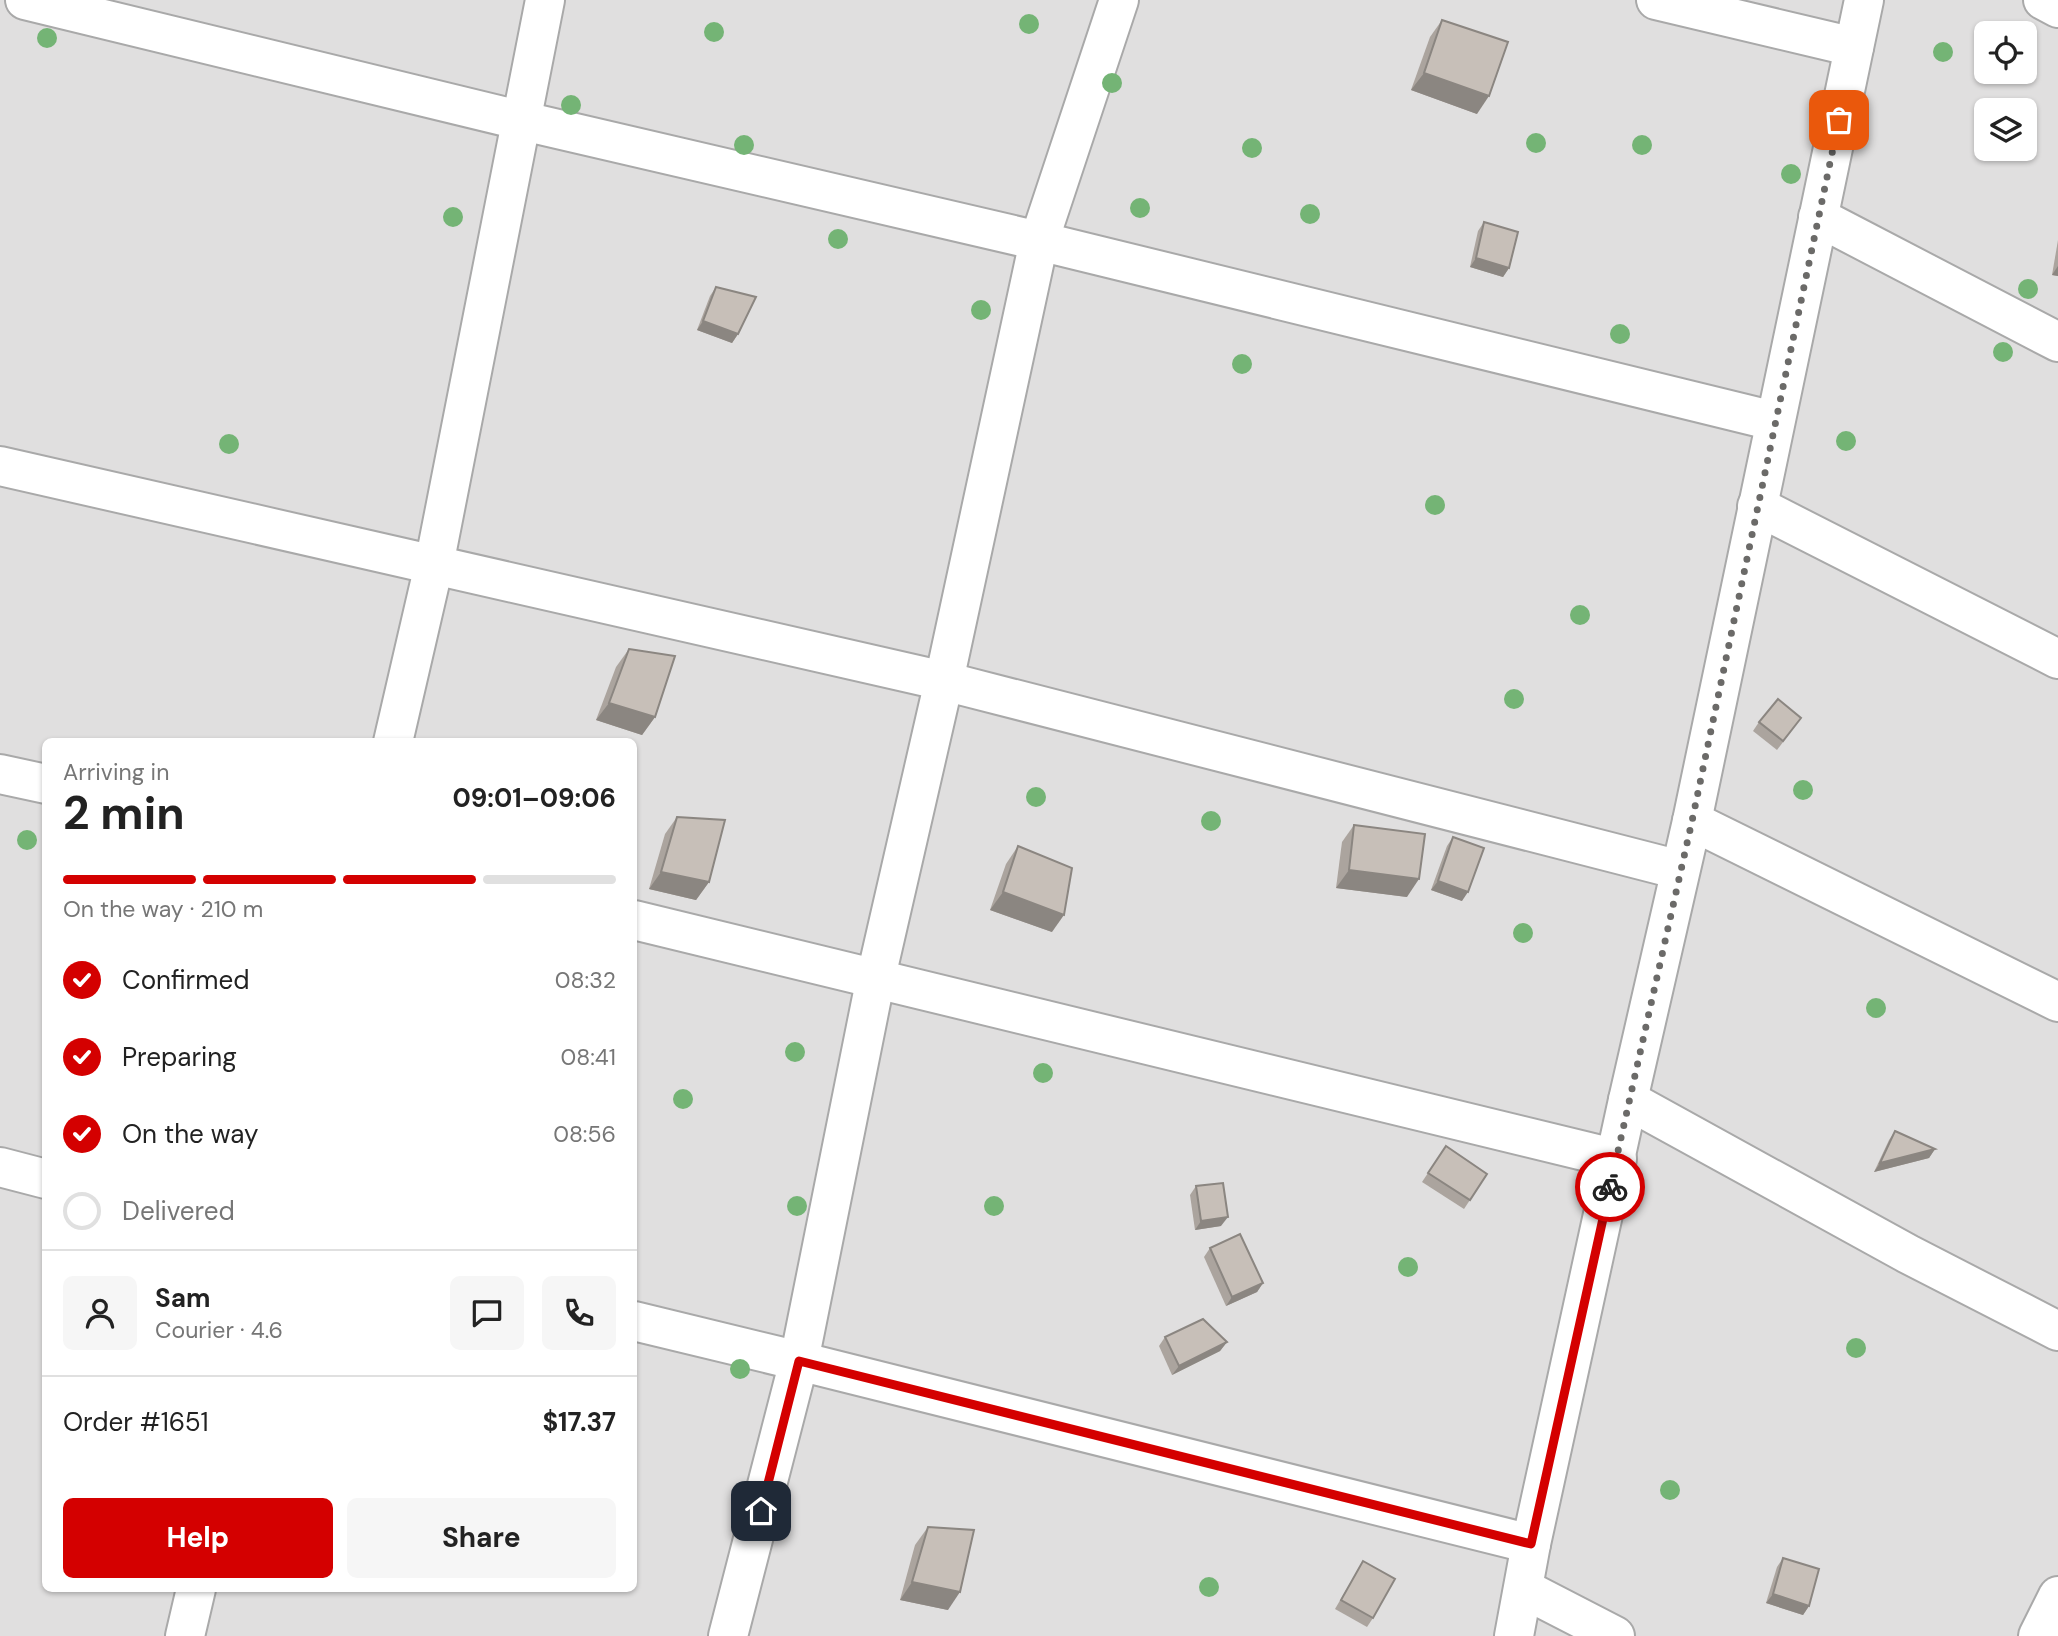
<!DOCTYPE html>
<meta charset="utf-8">
<style>
:root{--surface:#fff;--page:#f6f6f6;--text:#222;--muted:#767676;--line:#e0e0e0;--accent:#d40000}
body{margin:0;font-family:"DM Sans",sans-serif;background:var(--page);color:var(--text);height:100vh;display:flex;flex-direction:column;font-size:26px;white-space:nowrap}
*{box-sizing:border-box;margin:0}
p{font-size:23px;color:var(--muted)}
.icon{flex:none;width:38px;height:38px;fill:none;stroke:currentColor;stroke-width:2;stroke-linecap:round;stroke-linejoin:round}
.map{position:relative;flex:1;overflow:hidden}
.sheet{position:absolute;left:42px;top:738px;width:595px;height:854px;display:flex;flex-direction:column;background:var(--surface);border-radius:10px;box-shadow:0 2px 5px #0004}
.sheet>*{flex:none}
.buttons{position:absolute;left:1974px;top:21px;display:grid;gap:14px}
.buttons a{display:grid;place-items:center;width:63px;height:63px;border-radius:10px;background:var(--surface);box-shadow:0 2px 5px #0004;font-size:35px}
.pin{position:absolute;display:grid;place-items:center;width:60px;height:60px;color:#fff;margin:-30px;border-radius:14px;box-shadow:0 4px 10px #0006}
.courier{position:absolute;display:grid;place-items:center;width:70px;height:70px;margin:-35px;border:5px solid #d40000;border-radius:50%;background:#fff;color:#222;box-shadow:0 2px 9px #0007}
.summary em{font-style:normal;font-weight:700}
.summary div{display:flex;flex-direction:column-reverse}
.summary{display:flex;align-items:center;justify-content:space-between;height:119px;padding:0 21px}
h1{font-size:46px;font-weight:700;line-height:52px}
.bar{display:grid;grid-template-columns:repeat(4,1fr);gap:10px 7px;align-content:center;height:84px;padding:0 21px}
.bar i{height:9px;border-radius:5px;background:var(--line)}
.bar .current{background:var(--accent)}
.bar p{grid-column:span 4}
.line{display:flex;align-items:center;gap:18px;padding:0 21px;border-top:2px solid var(--line)}
.line div{flex:1}
.round{display:grid;place-items:center;flex:none;width:74px;height:74px;border-radius:10px;background:var(--page)}
ol{padding:0 21px;list-style:none}
li{display:flex;align-items:center;gap:21px;height:77px}
li p{margin-inline-start:auto}
li .icon{padding:7px;border-radius:50%;background:var(--accent);color:#fff;stroke-width:4}
li:last-child{color:var(--muted)}
li i{width:38px;height:38px;border:4px solid var(--line);border-radius:50%}
.primary-button{display:flex;gap:14px;margin-top:auto;padding:14px 21px}
.primary-button a{flex:1;height:80px;border-radius:10px;background:var(--accent);color:#fff;font-size:28px;font-weight:700;line-height:80px;text-align:center}
.primary-button a+a{background:var(--page);color:var(--text)}
.map>svg:first-child{display:block}
.residential{fill:#e0dfdf;fill-rule:evenodd}
.lines{fill:none;stroke-linecap:round;stroke-linejoin:round}
.minor-casing{stroke:#a9a9a9;stroke-width:42}
.minor{stroke:#fff;stroke-width:38}
.tree{fill:#74b475}
.wall{fill:#aba49e}
.shaded-wall{fill:#8b8681}
.building{fill:#c7bfb8;stroke:#8b8681;stroke-width:2}
.done{stroke:#6b6a68;stroke-width:7;stroke-dasharray:0 12.6}
.route{stroke:#d40000;stroke-width:9}
</style>
<div class="map">
<svg width="2058" height="1636" viewBox="0 0 2058 1636">
<rect width="100%" height="100%" fill="#f2efe9"/>
<path class="residential" d="M0,0H2058V1636H0ZM1986,33H2025V72H1986ZM1986,110H2025V149H1986ZM46,742H634V1589H46Z"/>
<g class="lines">
<defs>
<g id="minor">
<polyline points="25,0 519,120 1039,241 1774,421"/>
<polyline points="1656,0 1854,47"/>
<polyline points="2043,0 2058,8"/>
<polyline points="1818,217 2058,342"/>
<polyline points="0,466 944,681 1680,870"/>
<polyline points="1757,506 2058,659"/>
<polyline points="393,742 434,565 545,0"/>
<polyline points="0,774 46,784"/>
<polyline points="1692,821 2058,1002"/>
<polyline points="634,920 1617,1159"/>
<polyline points="1628,1100 1908,1254 2058,1331"/>
<polyline points="0,1167 46,1179"/>
<polyline points="634,1321 799,1361 1531,1544"/>
<polyline points="1524,1589 1615,1636"/>
<polyline points="185,1636 196,1589"/>
<polyline points="728,1636 799,1361 876,977 944,681 1039,241 1119,0"/>
<polyline points="1514,1636 1531,1544 1628,1100 1692,821 1864,0"/>
<polyline points="2038,1636 2058,1596"/>
</g>
</defs>
<use href="#minor" class="minor-casing"/>
<use href="#minor" class="minor"/>
</g>
<g class="tree">
<circle cx="1029" cy="24" r="10"/>
<circle cx="714" cy="32" r="10"/>
<circle cx="47" cy="38" r="10"/>
<circle cx="1943" cy="52" r="10"/>
<circle cx="1112" cy="83" r="10"/>
<circle cx="571" cy="105" r="10"/>
<circle cx="1536" cy="143" r="10"/>
<circle cx="744" cy="145" r="10"/>
<circle cx="1642" cy="145" r="10"/>
<circle cx="1252" cy="148" r="10"/>
<circle cx="1791" cy="174" r="10"/>
<circle cx="1140" cy="208" r="10"/>
<circle cx="1310" cy="214" r="10"/>
<circle cx="453" cy="217" r="10"/>
<circle cx="838" cy="239" r="10"/>
<circle cx="2028" cy="289" r="10"/>
<circle cx="981" cy="310" r="10"/>
<circle cx="1620" cy="334" r="10"/>
<circle cx="2003" cy="352" r="10"/>
<circle cx="1242" cy="364" r="10"/>
<circle cx="1846" cy="441" r="10"/>
<circle cx="229" cy="444" r="10"/>
<circle cx="1435" cy="505" r="10"/>
<circle cx="1580" cy="615" r="10"/>
<circle cx="1514" cy="699" r="10"/>
<circle cx="1803" cy="790" r="10"/>
<circle cx="1036" cy="797" r="10"/>
<circle cx="1211" cy="821" r="10"/>
<circle cx="27" cy="840" r="10"/>
<circle cx="1523" cy="933" r="10"/>
<circle cx="1876" cy="1008" r="10"/>
<circle cx="795" cy="1052" r="10"/>
<circle cx="1043" cy="1073" r="10"/>
<circle cx="683" cy="1099" r="10"/>
<circle cx="797" cy="1206" r="10"/>
<circle cx="994" cy="1206" r="10"/>
<circle cx="1408" cy="1267" r="10"/>
<circle cx="1856" cy="1348" r="10"/>
<circle cx="740" cy="1369" r="10"/>
<circle cx="1670" cy="1490" r="10"/>
<circle cx="1209" cy="1587" r="10"/>
</g>
<g class="wall">
<polygon points="1442,20 1477,114 1411,90 1430,37"/>
<polygon points="1484,222 1509,268 1503,277 1470,267 1478,231"/>
<polygon points="2058,240 2058,276 2052,275"/>
<polygon points="716,287 738,334 732,343 697,330 710,296"/>
<polygon points="629,649 655,717 642,735 596,720 616,667"/>
<polygon points="1801,718 1777,750 1753,731 1759,722"/>
<polygon points="677,817 709,882 696,900 649,889 665,834"/>
<polygon points="1354,825 1407,897 1336,888 1342,842"/>
<polygon points="1453,837 1462,901 1431,890 1447,846"/>
<polygon points="1018,846 1052,932 990,910 1006,864"/>
<polygon points="1895,1131 1935,1149 1929,1158 1874,1172 1889,1140"/>
<polygon points="1446,1146 1487,1174 1464,1209 1422,1182"/>
<polygon points="1196,1186 1221,1226 1195,1230 1190,1195"/>
<polygon points="1210,1248 1263,1283 1257,1292 1226,1306 1204,1257"/>
<polygon points="1165,1337 1227,1342 1220,1351 1172,1375 1159,1346"/>
<polygon points="928,1527 948,1610 900,1600 915,1545"/>
<polygon points="1783,1558 1809,1606 1803,1615 1766,1603 1777,1567"/>
<polygon points="1363,1561 1373,1618 1367,1627 1335,1609"/>
</g>
<g class="shaded-wall">
<polygon points="1424,73 1489,96 1477,114 1411,90"/>
<polygon points="1476,258 1509,268 1503,277 1470,267"/>
<polygon points="2058,266 2058,276 2052,275"/>
<polygon points="703,321 738,334 732,343 697,330"/>
<polygon points="609,703 655,717 642,735 596,720"/>
<polygon points="1349,870 1419,879 1407,897 1336,888"/>
<polygon points="661,872 709,882 696,900 649,889"/>
<polygon points="1438,881 1468,892 1462,901 1431,890"/>
<polygon points="1003,892 1064,915 1052,932 990,910"/>
<polygon points="1935,1149 1929,1158 1874,1172 1880,1163"/>
<polygon points="1228,1217 1221,1226 1195,1230 1201,1221"/>
<polygon points="1263,1283 1257,1292 1226,1306 1232,1297"/>
<polygon points="1227,1342 1220,1351 1172,1375 1179,1366"/>
<polygon points="912,1582 960,1592 948,1610 900,1600"/>
<polygon points="1773,1594 1809,1606 1803,1615 1766,1603"/>
</g>
<g class="building">
<polygon points="1442,20 1508,42 1489,96 1424,73"/>
<polygon points="1484,222 1518,232 1509,268 1476,258"/>
<polygon points="716,287 756,297 738,334 703,321"/>
<polygon points="629,649 675,656 655,717 609,703"/>
<polygon points="1778,699 1801,718 1783,741 1759,722"/>
<polygon points="677,817 725,820 709,882 661,872"/>
<polygon points="1354,825 1425,834 1419,879 1349,870"/>
<polygon points="1453,837 1484,848 1468,892 1438,881"/>
<polygon points="1018,846 1072,868 1064,915 1003,892"/>
<polygon points="1895,1131 1935,1149 1880,1163"/>
<polygon points="1446,1146 1487,1174 1470,1200 1428,1173"/>
<polygon points="1223,1183 1228,1217 1201,1221 1196,1186"/>
<polygon points="1240,1234 1263,1283 1232,1297 1210,1248"/>
<polygon points="1203,1319 1227,1342 1179,1366 1165,1337"/>
<polygon points="928,1527 974,1530 960,1592 912,1582"/>
<polygon points="1783,1558 1819,1569 1809,1606 1773,1594"/>
<polygon points="1363,1561 1395,1579 1373,1618 1341,1600"/>
</g>
<g class="lines">
<polyline class="done" points="1610,1187 1692,821 1839,120"/>
<polyline class="route" points="761,1511 799,1361 1531,1544 1610,1187"/>
</g>
</svg>
<div class="buttons">
<a><svg class="icon" aria-label="locate" viewBox="0 0 24 24"><circle cx="12" cy="12" r="6"/><path d="M12 2v4M12 18v4M2 12h4M18 12h4"/></svg></a>
<a><svg class="icon" aria-label="layers" viewBox="0 0 24 24"><path d="M12 4l9 5-9 5-9-5zM3 14l9 5 9-5"/></svg></a>
</div>
<div class="pin" style="left:1839px;top:120px;background:#ea580c"><svg class="icon" aria-label="bag" viewBox="0 0 24 24"><path d="M5 8h14l-1 12H6zM9 8a3 3 0 0 1 6 0"/></svg></div>
<div class="pin" style="left:761px;top:1511px;background:#1f2937"><svg class="icon" aria-label="home" viewBox="0 0 24 24"><path d="M3 11l9-7 9 7M6 9v11h12V9"/></svg></div>
<div class="courier" style="left:1610px;top:1187px"><svg class="icon" aria-label="bike" viewBox="0 0 24 24"><circle cx="6" cy="16" r="4"/><circle cx="18" cy="16" r="4"/><path d="M6 16l4-8h5l3 8M10 8l3 8H6M13 5h3"/></svg></div>
<section class="sheet">
<div class="summary"><div><h1>2 min</h1><p>Arriving in</p></div><em>09:01–09:06</em></div>
<div class="bar"><i class="current"></i><i class="current"></i><i class="current"></i><i></i><p>On the way · 210 m</p></div>
<ol>
<li><svg class="icon" aria-label="check" viewBox="0 0 24 24"><path d="M5 12l5 5 9-10"/></svg>Confirmed<p>08:32</p></li>
<li><svg class="icon" aria-label="check" viewBox="0 0 24 24"><path d="M5 12l5 5 9-10"/></svg>Preparing<p>08:41</p></li>
<li><svg class="icon" aria-label="check" viewBox="0 0 24 24"><path d="M5 12l5 5 9-10"/></svg>On the way<p>08:56</p></li>
<li><i></i>Delivered</li>
</ol>
<div class="line" style="height:126px"><a class="round"><svg class="icon" aria-label="person" viewBox="0 0 24 24"><circle cx="12" cy="8" r="4"/><path d="M4 21q1-7 8-7t8 7"/></svg></a><div><b>Sam</b><p>Courier · 4.6</p></div><a class="round"><svg class="icon" aria-label="chat" viewBox="0 0 24 24"><path d="M4 5h16v11H9l-5 4z"/></svg></a><a class="round"><svg class="icon" aria-label="phone" viewBox="0 0 24 24"><path d="M5 4h4l2 5-3 2q2 4 5 5l2-3 5 2v4C11 20 4 13 5 4z"/></svg></a></div>
<div class="line" style="height:91px"><div>Order #1651</div><b>$17.37</b></div>
<div class="primary-button"><a>Help</a><a>Share</a></div>
</section>
</div>
